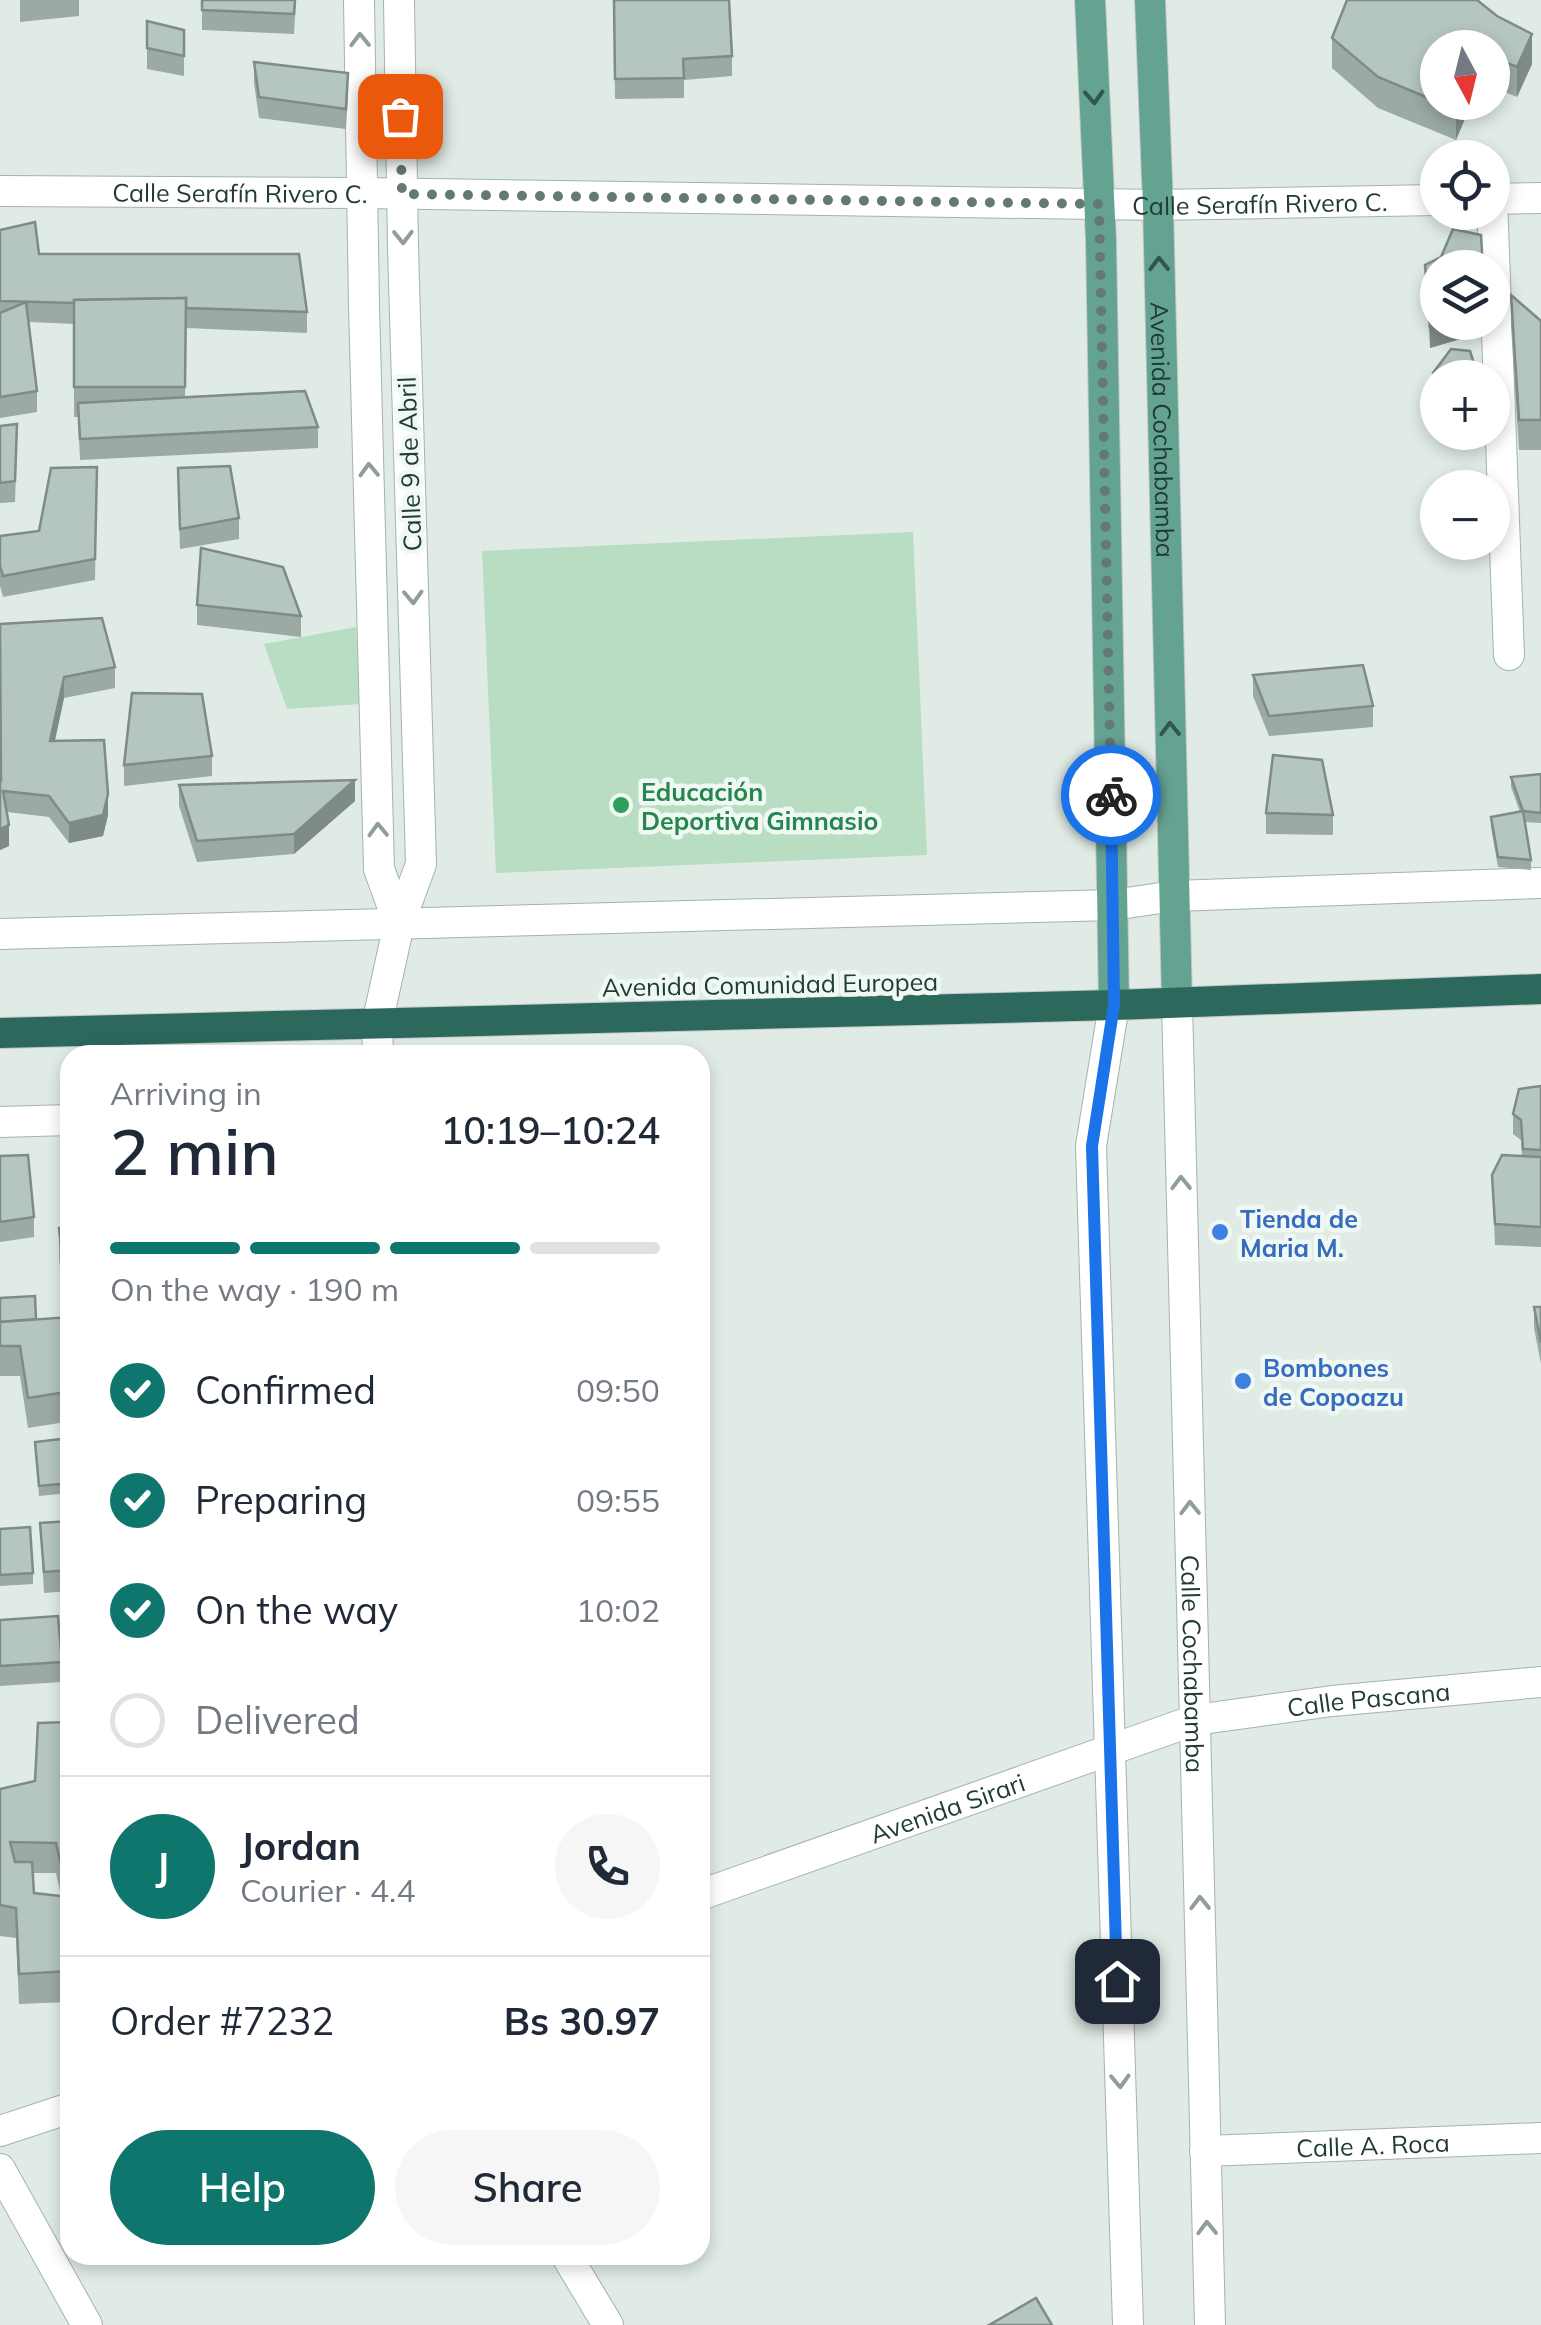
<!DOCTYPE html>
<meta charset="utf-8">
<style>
:root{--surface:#fff;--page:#f6f6f7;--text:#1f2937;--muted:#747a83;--line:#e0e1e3;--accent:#0f766e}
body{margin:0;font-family:Mulish,sans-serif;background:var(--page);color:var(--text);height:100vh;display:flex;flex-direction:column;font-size:38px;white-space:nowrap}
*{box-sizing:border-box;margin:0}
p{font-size:32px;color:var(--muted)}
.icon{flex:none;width:55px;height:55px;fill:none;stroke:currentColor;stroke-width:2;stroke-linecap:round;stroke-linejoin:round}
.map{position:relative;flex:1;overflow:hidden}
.sheet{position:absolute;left:60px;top:1045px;width:650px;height:1220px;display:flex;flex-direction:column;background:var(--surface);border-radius:30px;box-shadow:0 5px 15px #0003}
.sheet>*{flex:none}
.needle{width:65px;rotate:173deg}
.tools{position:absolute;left:1420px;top:30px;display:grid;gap:20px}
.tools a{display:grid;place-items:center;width:90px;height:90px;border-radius:50%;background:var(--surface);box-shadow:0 5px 15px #0003;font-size:50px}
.pin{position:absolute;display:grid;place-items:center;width:85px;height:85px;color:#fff;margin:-42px;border-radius:20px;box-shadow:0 5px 15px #0006}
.courier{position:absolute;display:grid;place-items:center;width:100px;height:100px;margin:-50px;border:8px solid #1a73e8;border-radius:50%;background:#fff;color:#222;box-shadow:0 2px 12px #0007}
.summary em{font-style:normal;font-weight:600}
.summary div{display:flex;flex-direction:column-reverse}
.summary{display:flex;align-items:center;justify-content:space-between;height:170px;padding:0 50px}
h1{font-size:65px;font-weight:600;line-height:75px}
.bar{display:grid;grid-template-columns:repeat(4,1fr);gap:15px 10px;align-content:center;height:120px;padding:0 50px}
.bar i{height:12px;border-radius:8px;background:var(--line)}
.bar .selected{background:var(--accent)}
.bar p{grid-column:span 4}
.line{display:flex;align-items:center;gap:25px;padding:0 50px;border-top:2px solid var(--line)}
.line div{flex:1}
.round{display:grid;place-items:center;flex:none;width:105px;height:105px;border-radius:52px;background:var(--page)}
ol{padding:0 50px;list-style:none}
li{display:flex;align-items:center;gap:30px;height:110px}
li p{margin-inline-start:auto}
li .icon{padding:10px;border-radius:50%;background:var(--accent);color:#fff;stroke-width:4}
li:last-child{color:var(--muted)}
li i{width:55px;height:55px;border:5px solid var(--line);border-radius:50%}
.primary-button{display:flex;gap:20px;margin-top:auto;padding:20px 50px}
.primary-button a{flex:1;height:115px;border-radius:60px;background:var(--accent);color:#fff;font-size:40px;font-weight:600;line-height:115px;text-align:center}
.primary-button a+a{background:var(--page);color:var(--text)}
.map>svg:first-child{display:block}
.green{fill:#b8ddc2}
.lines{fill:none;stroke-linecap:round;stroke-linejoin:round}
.minor-casing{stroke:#a3b3ad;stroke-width:32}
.major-casing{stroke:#c1c8c6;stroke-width:32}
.highway-casing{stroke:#c1c8c6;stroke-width:32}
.minor{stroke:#fff;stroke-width:30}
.major{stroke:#64a292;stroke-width:30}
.highway{stroke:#2c685c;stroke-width:30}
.wall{fill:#9caaa4;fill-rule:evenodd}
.shaded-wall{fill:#7f8b86}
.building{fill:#b5c6bf;stroke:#7f8b86;stroke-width:2.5}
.oneway{stroke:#909e9a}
.oneway2{stroke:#31564c}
.done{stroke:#637972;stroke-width:10;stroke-dasharray:0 18}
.route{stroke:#1a73e8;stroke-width:12}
.leisure-dot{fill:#2e9e5b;stroke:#f0f8f4;stroke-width:4}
.shop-dot{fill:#3f7fe0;stroke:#f0f8f4;stroke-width:4}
.labels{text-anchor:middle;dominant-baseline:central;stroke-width:9;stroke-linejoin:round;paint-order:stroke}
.street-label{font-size:25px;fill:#203c34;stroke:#f0f8f4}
.leisure-label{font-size:25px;font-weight:bold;fill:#27864d;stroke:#f0f8f4;text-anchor:start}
.shop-label{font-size:25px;font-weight:bold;fill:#366cbe;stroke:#f0f8f4;text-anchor:start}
</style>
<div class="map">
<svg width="1541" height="2325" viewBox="0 0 1541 2325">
<rect width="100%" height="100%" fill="#e0ebe6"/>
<g class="green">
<polygon points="913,532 927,855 496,873 482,551"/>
<polygon points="356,627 360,704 287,709 264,644"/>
</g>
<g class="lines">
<defs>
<g id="minor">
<polyline points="359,0 364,306 379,869 399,924"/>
<path id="s1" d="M0,191L363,193L1158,205L1438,200"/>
<polyline points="1509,655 1492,199 1541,198"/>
<polyline points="0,934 1113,905 1174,896 1541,883"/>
<path id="s2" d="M1177,1002L1210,2325"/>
<polyline points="1114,1005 1091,1146 1128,2325"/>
<polyline points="378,1055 377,1024 399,924 421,864 403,247 399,0"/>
<polyline points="0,1122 70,1120"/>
<path id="s3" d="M700,1895L1195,1720L1332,1701L1541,1682"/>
<polyline points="0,2131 70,2108"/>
<path id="s4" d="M1205,2151L1541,2138"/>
<polyline points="0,2169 87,2325"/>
<polyline points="566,2255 608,2325"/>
</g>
<g id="major">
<polyline points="1090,0 1101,240 1114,1005"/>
<path id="s5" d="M1150,0L1158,205L1177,1002"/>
</g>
<polyline id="highway" points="0,1033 1114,1005 1541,989"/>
</defs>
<use href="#minor" class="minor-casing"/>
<use href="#major" class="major-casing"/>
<use href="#highway" class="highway-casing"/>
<use href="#minor" class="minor"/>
<use href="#major" class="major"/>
<use href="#highway" class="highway"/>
</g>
<g class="wall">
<polygon points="20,0 79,0 79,16 20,22"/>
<polygon points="202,0 296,0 294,34 202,30"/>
<polygon points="614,0 732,56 732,76 684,80 684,98 615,99"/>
<polygon points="1347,0 1477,0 1497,16 1532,34 1532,64 1517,97 1492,87 1492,48 1438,48 1438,102 1472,102 1456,140 1378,108 1332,68 1332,38"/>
<polygon points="147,21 184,30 184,76 147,69"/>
<polygon points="254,62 348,94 346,129 259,118 254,83"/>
<polygon points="0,230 39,254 307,312 307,333 186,328 185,397 318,427 318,448 80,460 78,417 74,417 74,324 29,322 37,391 37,412 0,418"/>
<polygon points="1425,265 1484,322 1484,332 1430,348"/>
<polygon points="1511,295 1541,321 1541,450 1519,450 1511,326"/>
<polygon points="0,426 17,445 15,502 0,503"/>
<polygon points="97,467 95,580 3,597 0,586 0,536 39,531"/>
<polygon points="178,489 239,518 239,539 180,549"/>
<polygon points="197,605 301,616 301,637 197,625"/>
<polygon points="0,624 115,667 115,688 64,698 55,741 108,815 103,836 69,843 49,817 7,812 9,846 0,850"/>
<polygon points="1253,675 1373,706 1373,727 1269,736 1253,696"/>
<polygon points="212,756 212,776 124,786 124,765"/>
<polygon points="1541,774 1541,823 1525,822 1531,860 1531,870 1498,867 1491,827 1491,817 1520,812 1511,787 1511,777"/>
<polygon points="179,785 355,801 294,854 197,862 179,806"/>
<polygon points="1266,813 1333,815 1333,835 1266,834"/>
<polygon points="1541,1086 1541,1247 1495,1245 1492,1175 1522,1156 1521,1140 1513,1134 1513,1114"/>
<polygon points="0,1156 34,1217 34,1237 0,1242"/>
<polygon points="70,1226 70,1314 65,1314 59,1258 59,1228"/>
<polygon points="0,1298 36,1319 70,1317 70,1405 66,1405 66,1422 28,1428 20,1376 0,1376"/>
<polygon points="1534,1307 1541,1307 1541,1364 1534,1328"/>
<polygon points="70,1438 70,1493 39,1496 35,1442"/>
<polygon points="70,1521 70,1591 44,1593 40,1523"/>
<polygon points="0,1529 33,1573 33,1584 0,1586"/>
<polygon points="0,1620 62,1662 62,1682 0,1686"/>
<path d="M70,1722V2002L19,2004L16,1938L0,1936V1789L35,1781ZM32,1873H56L61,1896L34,1893Z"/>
</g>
<g class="shaded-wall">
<polygon points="1532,34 1532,64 1517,97 1517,67"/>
<polygon points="1459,102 1472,102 1456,140 1456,110"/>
<polygon points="1446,322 1484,322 1484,332 1430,348 1430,327"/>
<polygon points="64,677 64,698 50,762 50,741"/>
<polygon points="355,780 355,801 294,854 294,834"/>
<polygon points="108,794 108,815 103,836 69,843 69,823"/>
<polygon points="9,825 9,846 0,850 0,829"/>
</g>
<g class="building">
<polygon points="202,0 295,0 294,14 202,10"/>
<polygon points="614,0 729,0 732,56 683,59 684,78 615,79"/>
<polygon points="1347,0 1477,0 1497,16 1532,34 1517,67 1492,57 1492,48 1438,48 1438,102 1378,77 1332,38"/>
<polygon points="147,21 184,30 184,56 147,48"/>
<polygon points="254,62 348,73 346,109 259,97"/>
<polygon points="1439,102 1459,102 1456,110"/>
<polygon points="35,222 39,254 299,254 307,312 186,308 186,298 74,300 74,303 0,301 0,230"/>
<polygon points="1453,229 1481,235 1483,268 1438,268 1438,322 1446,322 1430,327 1425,265 1441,257"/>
<polygon points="1511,295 1541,321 1541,420 1519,420"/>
<polygon points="186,298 185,387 74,387 74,300"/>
<polygon points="26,302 37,391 0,397 0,313"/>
<polygon points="1451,349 1470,351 1478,376 1478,378 1438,378 1438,390 1433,373"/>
<polygon points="305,391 318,427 80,439 78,403"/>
<polygon points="17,424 15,481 0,483 0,426"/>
<polygon points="230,466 239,518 180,529 178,468"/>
<polygon points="97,467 95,559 3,576 0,566 0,536 39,531 51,468"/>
<polygon points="201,548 283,567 301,616 197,605"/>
<polygon points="102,618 115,667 64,677 50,741 104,740 108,794 103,815 69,823 49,796 3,791 9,825 0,829 0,775 1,782 0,624"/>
<polygon points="1363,665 1373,706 1269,716 1253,675"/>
<polygon points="132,693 202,694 212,756 124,765"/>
<polygon points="1273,755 1322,760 1333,815 1266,813"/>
<polygon points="1541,774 1541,813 1523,811 1531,860 1498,857 1491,817 1523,811 1511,777"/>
<polygon points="355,780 294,834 197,841 179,785"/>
<polygon points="1541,1086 1541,1150 1523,1149 1521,1120 1513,1114 1519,1089"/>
<polygon points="28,1155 34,1217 0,1222 0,1156"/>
<polygon points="1502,1155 1541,1157 1541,1227 1495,1224 1492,1175"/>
<polygon points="70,1226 70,1284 65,1284 59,1228"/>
<polygon points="35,1296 36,1319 0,1322 0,1298"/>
<polygon points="1534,1307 1541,1307 1541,1343"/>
<polygon points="70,1317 70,1375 64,1375 66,1392 28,1398 20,1346 0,1346 0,1322"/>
<polygon points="70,1438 70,1483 39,1486 35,1442"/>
<polygon points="70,1521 70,1570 44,1572 40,1523"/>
<polygon points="30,1527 33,1573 0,1575 0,1529"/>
<polygon points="58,1616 62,1662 0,1666 0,1620"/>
<polygon points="70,1722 70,1888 66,1887 56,1843 10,1842 15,1862 32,1862 34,1893 70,1897 70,1971 19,1974 16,1908 0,1905 0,1789 35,1781 38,1723"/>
<polygon points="1036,2298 1052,2325 989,2325"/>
</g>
<defs><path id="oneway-chevron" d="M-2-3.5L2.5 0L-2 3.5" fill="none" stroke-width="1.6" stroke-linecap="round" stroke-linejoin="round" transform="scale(2.5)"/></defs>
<g class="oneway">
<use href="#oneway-chevron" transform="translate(360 40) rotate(-91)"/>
<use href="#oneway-chevron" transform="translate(403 237) rotate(89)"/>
<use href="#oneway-chevron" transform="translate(369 470) rotate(-92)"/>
<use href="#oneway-chevron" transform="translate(413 597) rotate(88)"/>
<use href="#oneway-chevron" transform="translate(378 830) rotate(-92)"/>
<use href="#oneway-chevron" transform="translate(1181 1183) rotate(-91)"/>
<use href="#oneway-chevron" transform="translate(1190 1508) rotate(-91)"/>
<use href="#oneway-chevron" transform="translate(1200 1903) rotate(-91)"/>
<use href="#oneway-chevron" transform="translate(1120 2081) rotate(88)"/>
<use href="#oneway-chevron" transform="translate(1207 2228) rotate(-91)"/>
</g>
<g class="oneway2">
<use href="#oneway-chevron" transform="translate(1094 97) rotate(87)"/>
<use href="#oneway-chevron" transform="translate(1159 264) rotate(-91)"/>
<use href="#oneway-chevron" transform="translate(1170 729) rotate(-91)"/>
</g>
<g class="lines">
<polyline class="done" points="400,116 402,194 1099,204 1111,795"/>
<polyline class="route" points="1111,795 1114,1005 1092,1146 1117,1981"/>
</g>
<circle class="leisure-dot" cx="621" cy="805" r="10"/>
<g class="shop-dot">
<circle cx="1220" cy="1232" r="10"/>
<circle cx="1243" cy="1381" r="10"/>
</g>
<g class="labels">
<g class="street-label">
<text stroke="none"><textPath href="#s1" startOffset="240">Calle Serafín Rivero C.</textPath></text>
<text stroke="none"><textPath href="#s1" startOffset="1260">Calle Serafín Rivero C.</textPath></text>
<text stroke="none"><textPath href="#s5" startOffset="430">Avenida Cochabamba</textPath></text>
<text transform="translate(409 464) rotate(-92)">Calle 9 de Abril</text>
<text transform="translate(770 984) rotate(-1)">Avenida Comunidad Europea</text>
<text stroke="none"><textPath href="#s2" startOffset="662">Calle Cochabamba</textPath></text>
<text stroke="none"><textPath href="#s3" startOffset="700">Calle Pascana</textPath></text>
<text stroke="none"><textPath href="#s3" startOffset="262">Avenida Sirari</textPath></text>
<text stroke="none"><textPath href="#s4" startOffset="168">Calle A. Roca</textPath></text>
</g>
<g class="leisure-label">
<text x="641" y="791">Educación<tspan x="641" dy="29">Deportiva Gimnasio</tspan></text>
</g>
<g class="shop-label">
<text x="1240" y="1218">Tienda de<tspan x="1240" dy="29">Maria M.</tspan></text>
<text x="1263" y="1367">Bombones<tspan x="1263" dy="29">de Copoazu</tspan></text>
</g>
</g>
</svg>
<div class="tools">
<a><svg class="needle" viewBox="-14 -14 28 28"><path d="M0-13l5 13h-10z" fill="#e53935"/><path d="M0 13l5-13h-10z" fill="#747a83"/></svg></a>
<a><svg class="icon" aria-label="locate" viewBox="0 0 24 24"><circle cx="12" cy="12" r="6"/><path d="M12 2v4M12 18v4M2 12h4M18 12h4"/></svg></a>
<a><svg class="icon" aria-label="layers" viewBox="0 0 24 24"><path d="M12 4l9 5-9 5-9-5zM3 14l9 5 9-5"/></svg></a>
<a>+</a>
<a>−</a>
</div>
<div class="pin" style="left:400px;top:116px;background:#ea580c"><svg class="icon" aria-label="bag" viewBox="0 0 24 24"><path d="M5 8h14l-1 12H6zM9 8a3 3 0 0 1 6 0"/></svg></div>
<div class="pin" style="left:1117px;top:1981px;background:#1f2937"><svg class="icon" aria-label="home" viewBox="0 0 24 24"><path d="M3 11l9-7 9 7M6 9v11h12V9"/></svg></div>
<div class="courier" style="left:1111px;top:795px"><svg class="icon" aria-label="bike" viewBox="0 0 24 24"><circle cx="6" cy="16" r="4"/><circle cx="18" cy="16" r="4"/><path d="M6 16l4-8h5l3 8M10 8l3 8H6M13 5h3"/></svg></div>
<section class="sheet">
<div class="summary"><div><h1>2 min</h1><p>Arriving in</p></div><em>10:19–10:24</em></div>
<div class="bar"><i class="selected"></i><i class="selected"></i><i class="selected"></i><i></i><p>On the way · 190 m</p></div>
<ol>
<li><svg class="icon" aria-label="check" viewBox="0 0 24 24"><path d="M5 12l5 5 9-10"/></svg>Confirmed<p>09:50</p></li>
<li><svg class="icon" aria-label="check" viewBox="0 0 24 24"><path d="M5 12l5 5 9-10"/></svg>Preparing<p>09:55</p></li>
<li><svg class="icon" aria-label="check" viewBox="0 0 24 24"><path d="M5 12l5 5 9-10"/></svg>On the way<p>10:02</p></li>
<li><i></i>Delivered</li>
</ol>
<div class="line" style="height:180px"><b class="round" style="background:var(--accent);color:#fff">J</b><div><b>Jordan</b><p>Courier · 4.4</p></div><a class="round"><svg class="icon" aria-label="phone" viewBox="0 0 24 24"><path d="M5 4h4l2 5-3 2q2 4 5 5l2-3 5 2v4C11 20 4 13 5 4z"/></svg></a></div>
<div class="line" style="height:130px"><div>Order #7232</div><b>Bs 30.97</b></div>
<div class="primary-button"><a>Help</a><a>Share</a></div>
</section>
</div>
